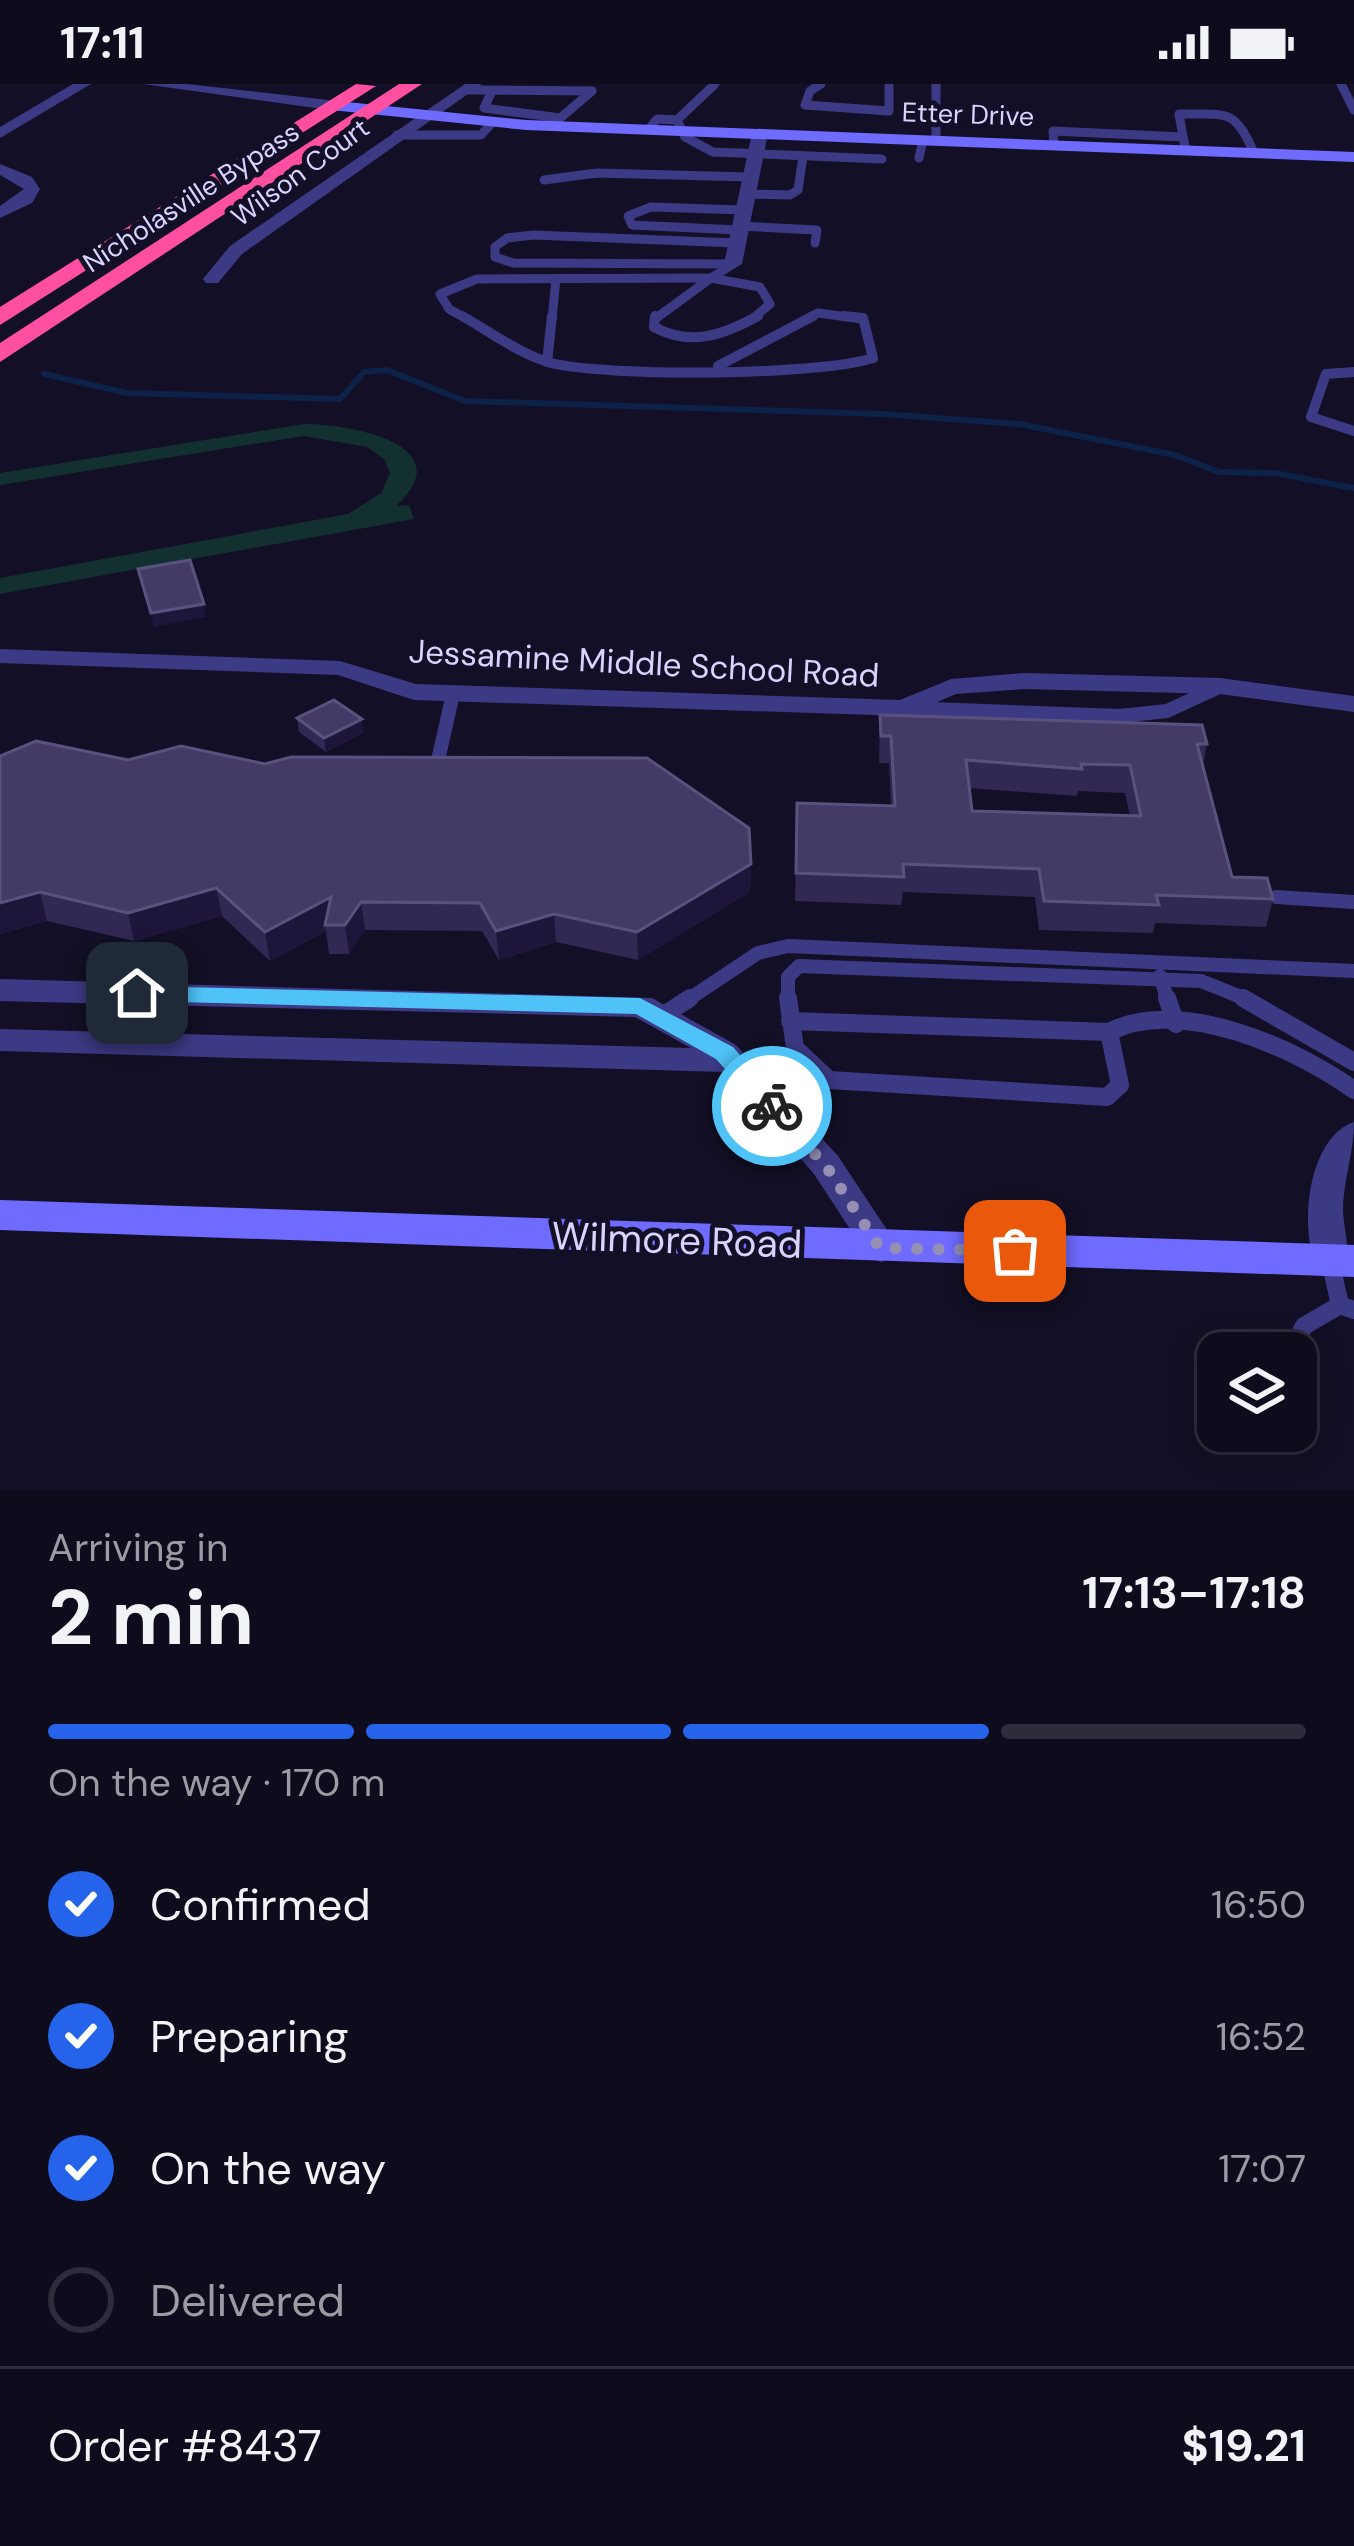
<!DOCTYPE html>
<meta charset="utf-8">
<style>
:root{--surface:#0e0b1c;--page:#171425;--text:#f1f3f6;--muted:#9b9ba3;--line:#2e2b3b;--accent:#2563eb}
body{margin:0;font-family:"DM Sans",sans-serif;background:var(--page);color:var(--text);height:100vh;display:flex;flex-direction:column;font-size:45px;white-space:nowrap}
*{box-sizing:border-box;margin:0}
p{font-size:39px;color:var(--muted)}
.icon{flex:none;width:66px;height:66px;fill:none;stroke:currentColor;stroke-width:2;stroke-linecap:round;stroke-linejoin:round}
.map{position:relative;height:1406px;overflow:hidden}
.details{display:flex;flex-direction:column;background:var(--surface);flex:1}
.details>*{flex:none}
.tools{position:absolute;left:1197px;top:1248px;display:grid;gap:24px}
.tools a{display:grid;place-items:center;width:120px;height:120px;border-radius:24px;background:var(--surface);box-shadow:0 6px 30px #0003,0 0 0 3px var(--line);font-size:60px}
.pin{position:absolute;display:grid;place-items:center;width:102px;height:102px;color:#fff;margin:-51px;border-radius:24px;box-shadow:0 6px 18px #0006}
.courier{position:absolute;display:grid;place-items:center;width:120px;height:120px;margin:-60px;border:9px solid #4fc3f7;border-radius:50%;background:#fff;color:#222;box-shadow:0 3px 15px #0007}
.head em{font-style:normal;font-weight:700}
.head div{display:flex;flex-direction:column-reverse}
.head{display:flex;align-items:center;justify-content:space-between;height:204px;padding:0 48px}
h1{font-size:78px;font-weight:700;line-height:90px}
.bar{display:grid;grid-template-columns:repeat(4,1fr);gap:18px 12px;align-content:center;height:144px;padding:0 48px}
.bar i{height:15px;border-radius:9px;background:var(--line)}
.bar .on{background:var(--accent)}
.bar p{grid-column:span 4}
.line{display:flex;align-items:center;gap:30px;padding:0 48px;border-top:3px solid var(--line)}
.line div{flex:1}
ol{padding:0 48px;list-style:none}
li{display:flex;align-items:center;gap:36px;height:132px}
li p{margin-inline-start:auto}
li .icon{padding:12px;border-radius:50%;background:var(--accent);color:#fff;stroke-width:4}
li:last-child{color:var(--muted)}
li i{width:66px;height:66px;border:6px solid var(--line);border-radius:50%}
.status{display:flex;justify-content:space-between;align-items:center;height:84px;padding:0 60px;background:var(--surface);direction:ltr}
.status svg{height:33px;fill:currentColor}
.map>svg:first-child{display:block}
.green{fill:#12302f}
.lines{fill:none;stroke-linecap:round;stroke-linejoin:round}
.stream{stroke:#0c2248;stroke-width:6}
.lane-far3{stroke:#3d3a85;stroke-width:9}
.lane-far2{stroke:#3d3a85;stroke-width:10}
.lane-far1{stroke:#3d3a85;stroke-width:14}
.lane{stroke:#3d3a85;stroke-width:18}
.street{fill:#3d3a85;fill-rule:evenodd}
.secondary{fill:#6f6bff;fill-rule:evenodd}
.highway{fill:#ff4fa3;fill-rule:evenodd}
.wall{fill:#312854;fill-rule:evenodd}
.shaded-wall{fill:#1d163a}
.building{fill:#433a66;stroke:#5a527e;stroke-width:3;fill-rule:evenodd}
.route{fill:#4fc3f7}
.done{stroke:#948fb3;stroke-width:12;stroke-dasharray:0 21.6}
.labels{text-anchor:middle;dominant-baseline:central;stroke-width:10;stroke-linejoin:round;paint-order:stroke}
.far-street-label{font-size:27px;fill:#d9d4ff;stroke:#130f26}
.street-label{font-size:33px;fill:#d9d4ff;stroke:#130f26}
.near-street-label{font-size:39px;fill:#d9d4ff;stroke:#130f26}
</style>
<div class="status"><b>17:11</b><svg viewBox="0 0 49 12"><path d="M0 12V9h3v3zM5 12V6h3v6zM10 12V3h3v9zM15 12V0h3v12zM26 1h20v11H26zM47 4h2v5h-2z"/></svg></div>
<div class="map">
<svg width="1354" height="1406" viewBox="0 0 1354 1406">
<rect width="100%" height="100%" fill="#130f26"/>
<path class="green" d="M304,340C347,340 464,359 396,422L409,421L414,435L0,510V494L348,430L381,409L390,389L384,375L367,363L303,352L0,401V389Z"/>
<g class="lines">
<polyline class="stream" points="44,290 127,309 340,315 364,288 387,286 465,317 882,330 1019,340 1175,371 1219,388 1275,389 1354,404"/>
<g class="lane-far3">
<polyline points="821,0 810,7 805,21 889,27 889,0"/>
<polyline points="936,0 936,56"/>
<polyline points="1341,0 1354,26"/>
<polyline points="467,6 592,7 551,42"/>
<polyline points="491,9 484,24 560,34"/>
<polyline points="677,36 715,0"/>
<polyline points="649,45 657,35 677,36 685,53 713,68 882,75"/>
<polyline points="397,51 481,51 492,39"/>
<path d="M1183,53L1179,30C1227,31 1234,23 1254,69"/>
<polyline points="1054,61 1053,47 1183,53 1186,66"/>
<polyline points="919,74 923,56"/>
<polyline points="544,96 597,89 749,93"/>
<polyline points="746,110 790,111 798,106 803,72"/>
<polyline points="739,142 817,146 815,159"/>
<polyline points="738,146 632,141 628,132 651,123 743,126"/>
<polyline points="733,180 513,179 495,173 495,163 507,154 533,151 737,159"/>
<polyline points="711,194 733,180"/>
<polyline points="711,194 760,203 770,220 752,235"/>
<polyline points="467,235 449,225 440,210 477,195 711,194"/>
<polyline points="552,235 556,195"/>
<polyline points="655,235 711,194"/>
<polyline points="807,235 818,229 863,235"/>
</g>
<g class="lane-far2">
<path d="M462,232C489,247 521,271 551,279C609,293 817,292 873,274L863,234L843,232"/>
<path d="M655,232L654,243C691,263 723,251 758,232"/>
<polyline points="547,278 552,232"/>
<polyline points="718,282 813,232"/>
<polyline points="1354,288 1326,290 1311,333 1354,347"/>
</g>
<g class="lane-far1">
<polyline points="904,624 1120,632 1167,627 1217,604"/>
<polyline points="436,685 453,610"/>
<polyline points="1276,813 1354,818"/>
<polyline points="1160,892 1168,917"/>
<polyline points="686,917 758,869 788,862 1354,887"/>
<polyline points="788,917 788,893 799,882 1201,897 1251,917"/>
</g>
<g class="lane">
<path d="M788,914L795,964L829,996L1107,1013L1120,1001L1109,948C1180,912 1296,964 1354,1006"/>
<polyline points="1167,914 1176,940"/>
<polyline points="1243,914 1354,978"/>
<polyline points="661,933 690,914"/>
<polyline points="790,937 1109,948"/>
<polyline points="1330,1176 1340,1221 1354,1226"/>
<polyline points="1290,1269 1304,1242 1340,1221"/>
<polyline points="1296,1296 1303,1327"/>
</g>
<g class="street">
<polygon points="73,0 91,0 0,54 0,43"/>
<polygon points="143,0 187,0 337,17 345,22 337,27"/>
<polygon points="465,0 482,0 242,170 218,199 206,199 203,195 230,162"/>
<polygon points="760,44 768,49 742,180 733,185 724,180 752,49"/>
<polygon points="0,80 32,93 40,105 32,119 0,134 0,122 24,105 0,91"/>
<polygon points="0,565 340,577 416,600 900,616 951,595 1024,589 1220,594 1354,612 1354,628 1220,610 1024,605 956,610 904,632 414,616 338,591 0,579"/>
<polygon points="0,895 652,914 736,961 838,1072 899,1164 893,1174 881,1178 869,1174 814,1090 724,988 0,967 0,945 691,964 635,933 0,917"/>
<path d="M1354,1038C1354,1069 1343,1096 1343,1127C1344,1147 1352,1169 1342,1186L1330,1190L1318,1186C1298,1148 1307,1053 1354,1038Z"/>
</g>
<g class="secondary">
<polygon points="337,17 526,36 1354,68 1354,78 526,46 331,26 331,18"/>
<polygon points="0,1116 1354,1161 1354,1193 0,1146"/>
</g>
<g class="highway">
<polygon points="356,0 376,2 0,241 0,223"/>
<polygon points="399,0 422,0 0,278 0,259"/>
</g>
</g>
<g class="wall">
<path d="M880,631L1207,660L1203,682L1232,793L1273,815L1266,843L1155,839L1153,849L1039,846L1035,813L903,808L901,821L795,817L797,719L891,722L889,679H879ZM969,704L1077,712L1078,707L1125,709L1130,732L972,727Z"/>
<polygon points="297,634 363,649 326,668 299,648"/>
<polygon points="0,672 265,680 751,780 750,808 638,876 556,858 499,876 482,847 365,846 349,870 329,870 326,847 270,877 222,832 134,857 47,837 0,850"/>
</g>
<g class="shaded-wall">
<polygon points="204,520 206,533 154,543 151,529"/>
<polygon points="362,635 363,649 326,668 324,654"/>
<polygon points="751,780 750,808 638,876 637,848"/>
<polygon points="216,804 222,832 134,857 128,829"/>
<polygon points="40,808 47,837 0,850 0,819"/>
<polygon points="331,813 325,841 326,847 270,877 265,848"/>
<polygon points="361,818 365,846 349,870 345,841"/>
<polygon points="554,830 556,858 499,876 496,847"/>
</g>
<g class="building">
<polygon points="190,476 204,520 151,529 138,485"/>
<polygon points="334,616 362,635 324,654 297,634"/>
<path d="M880,631L1202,641L1207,660H1197L1232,793L1267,794L1273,815L1156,811L1159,821L1044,817L1039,785L903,780L904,793L796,789L797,719L895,722L891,652H881ZM966,676L1082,685L1081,680L1130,681L1141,732L972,727Z"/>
<polygon points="36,657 128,676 181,662 265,680 291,673 647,674 749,744 751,780 637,848 554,830 496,847 480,819 361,818 345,841 325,841 331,813 265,848 216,804 128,829 40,808 0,819 0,672"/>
</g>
<polygon class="route" points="137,902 640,914 733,963 784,1022 772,1030 764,1028 716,975 636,930 137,917 126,909"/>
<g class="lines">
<polyline class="done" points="772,1022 826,1082 880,1164 1015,1167"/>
</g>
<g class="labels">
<g class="far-street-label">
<text transform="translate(968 30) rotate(2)">Etter Drive</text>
<text transform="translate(300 88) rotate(-36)">Wilson Court</text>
<text transform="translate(191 113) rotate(-33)">Nicholasville Bypass</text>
</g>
<g class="street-label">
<text transform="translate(644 579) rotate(3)">Jessamine Middle School Road</text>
</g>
<g class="near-street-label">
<text transform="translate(677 1156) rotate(2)">Wilmore Road</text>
</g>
</g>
</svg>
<div class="tools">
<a><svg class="icon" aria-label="layers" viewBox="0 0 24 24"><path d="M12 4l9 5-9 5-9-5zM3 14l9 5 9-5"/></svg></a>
</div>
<div class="pin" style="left:1015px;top:1167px;background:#ea580c"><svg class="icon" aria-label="bag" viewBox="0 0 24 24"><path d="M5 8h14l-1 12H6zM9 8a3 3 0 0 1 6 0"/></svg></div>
<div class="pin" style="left:137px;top:909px;background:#1f2937"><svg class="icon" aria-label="home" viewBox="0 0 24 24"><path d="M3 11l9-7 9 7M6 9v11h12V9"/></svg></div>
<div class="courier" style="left:772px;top:1022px"><svg class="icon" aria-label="bike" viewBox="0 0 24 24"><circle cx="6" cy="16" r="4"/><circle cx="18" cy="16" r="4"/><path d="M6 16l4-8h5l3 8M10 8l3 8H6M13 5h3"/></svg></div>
</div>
<section class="details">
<div class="head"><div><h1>2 min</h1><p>Arriving in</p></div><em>17:13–17:18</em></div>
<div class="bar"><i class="on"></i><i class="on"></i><i class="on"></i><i></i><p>On the way · 170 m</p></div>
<ol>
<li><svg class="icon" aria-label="check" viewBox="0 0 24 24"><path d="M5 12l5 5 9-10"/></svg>Confirmed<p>16:50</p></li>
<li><svg class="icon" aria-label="check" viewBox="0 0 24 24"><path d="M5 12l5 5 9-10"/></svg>Preparing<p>16:52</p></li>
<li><svg class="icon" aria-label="check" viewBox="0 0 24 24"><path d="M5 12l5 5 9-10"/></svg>On the way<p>17:07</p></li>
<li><i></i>Delivered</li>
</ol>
<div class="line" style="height:156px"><div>Order #8437</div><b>$19.21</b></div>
</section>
